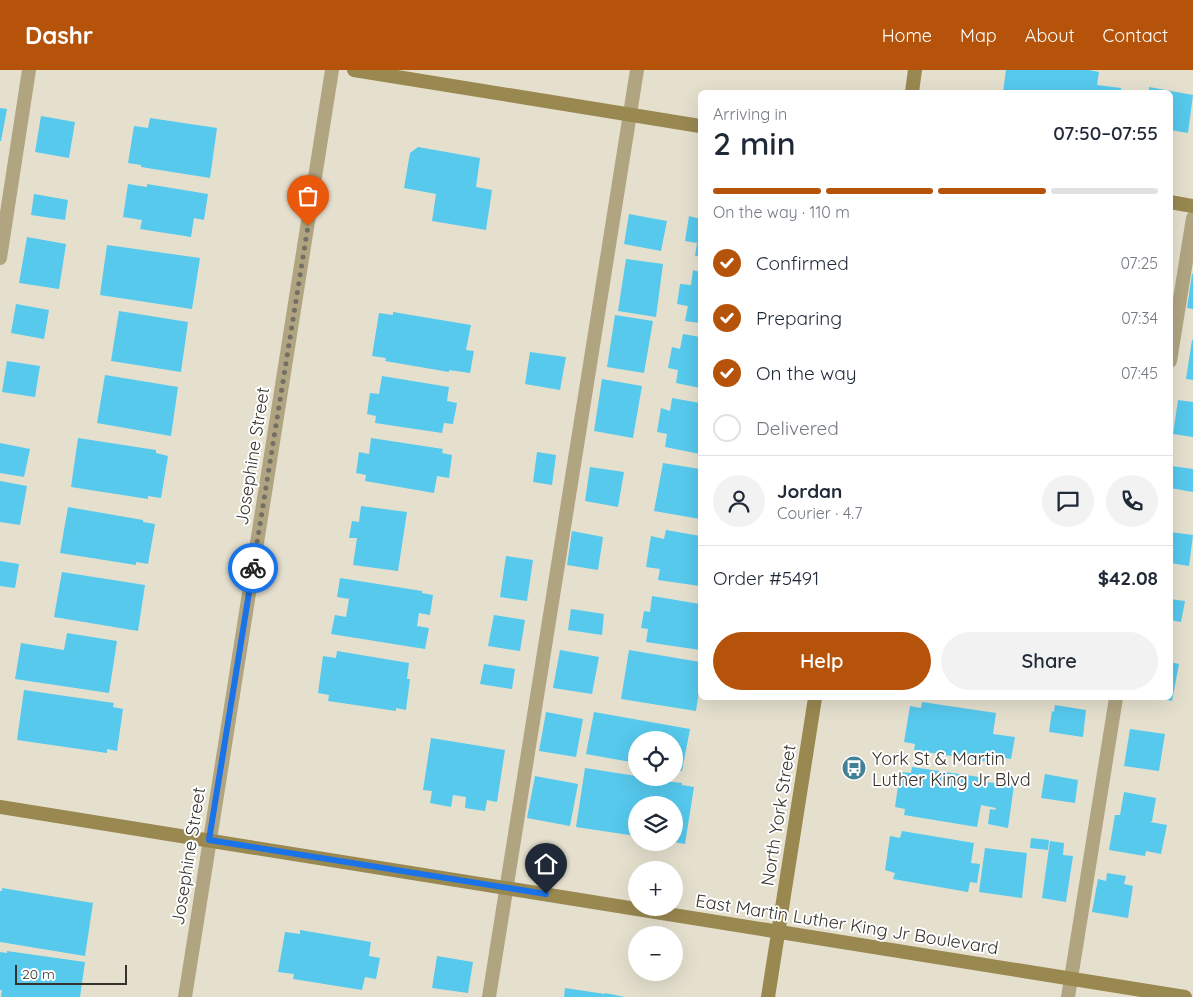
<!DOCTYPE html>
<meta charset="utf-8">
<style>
:root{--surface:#fff;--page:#f2f2f3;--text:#1f2937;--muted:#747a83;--line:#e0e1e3;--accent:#b45309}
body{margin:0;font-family:Quicksand,sans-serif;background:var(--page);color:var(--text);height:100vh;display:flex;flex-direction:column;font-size:19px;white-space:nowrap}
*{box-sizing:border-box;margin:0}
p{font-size:16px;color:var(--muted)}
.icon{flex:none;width:28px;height:28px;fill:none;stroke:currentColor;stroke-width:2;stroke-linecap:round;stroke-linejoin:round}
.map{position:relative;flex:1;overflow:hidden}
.details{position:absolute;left:698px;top:20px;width:475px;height:610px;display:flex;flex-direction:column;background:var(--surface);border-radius:8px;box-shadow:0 5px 20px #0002}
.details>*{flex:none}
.tools{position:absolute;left:628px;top:661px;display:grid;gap:10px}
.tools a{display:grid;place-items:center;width:55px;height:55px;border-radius:50%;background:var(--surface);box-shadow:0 5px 20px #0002;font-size:25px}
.scale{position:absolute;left:15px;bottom:12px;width:112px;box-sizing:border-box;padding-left:5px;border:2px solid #34322b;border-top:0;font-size:14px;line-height:18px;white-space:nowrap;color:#34322b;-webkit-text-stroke:4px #fff;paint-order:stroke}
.pin{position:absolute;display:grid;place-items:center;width:42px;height:42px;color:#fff;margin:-51px -21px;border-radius:50% 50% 50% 0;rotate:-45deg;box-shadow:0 0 5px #0007}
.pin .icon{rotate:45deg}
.courier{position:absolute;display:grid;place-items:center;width:50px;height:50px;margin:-25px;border:4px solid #1a73e8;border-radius:50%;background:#fff;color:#222;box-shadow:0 1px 6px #0007}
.headline em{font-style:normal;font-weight:600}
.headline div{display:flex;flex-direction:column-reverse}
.headline{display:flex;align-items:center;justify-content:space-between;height:85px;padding:0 15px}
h1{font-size:32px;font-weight:600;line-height:38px}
.bar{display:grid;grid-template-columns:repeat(4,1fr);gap:8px 5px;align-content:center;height:60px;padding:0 15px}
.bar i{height:6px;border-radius:4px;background:var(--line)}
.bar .on{background:var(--accent)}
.bar p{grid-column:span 4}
.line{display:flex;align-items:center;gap:12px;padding:0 15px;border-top:1px solid var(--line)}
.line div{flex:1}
.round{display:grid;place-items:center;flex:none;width:52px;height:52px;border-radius:26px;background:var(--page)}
ol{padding:0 15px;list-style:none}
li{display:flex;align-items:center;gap:15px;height:55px}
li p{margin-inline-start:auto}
li .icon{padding:5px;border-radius:50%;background:var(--accent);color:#fff;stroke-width:4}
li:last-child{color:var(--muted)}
li i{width:28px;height:28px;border:2px solid var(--line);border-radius:50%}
.button{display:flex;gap:10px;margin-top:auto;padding:10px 15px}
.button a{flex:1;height:58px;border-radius:30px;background:var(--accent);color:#fff;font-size:20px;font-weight:600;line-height:58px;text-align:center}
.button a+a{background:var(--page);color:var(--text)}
header{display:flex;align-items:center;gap:30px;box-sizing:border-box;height:70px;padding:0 25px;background:var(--accent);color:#fff}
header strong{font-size:24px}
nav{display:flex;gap:28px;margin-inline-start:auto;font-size:18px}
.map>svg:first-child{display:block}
.building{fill:#56c9ed}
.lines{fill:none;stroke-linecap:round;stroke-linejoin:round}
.service{stroke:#b1a581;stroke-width:14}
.minor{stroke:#b1a581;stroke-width:14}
.secondary{stroke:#9a8851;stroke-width:14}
.done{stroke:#726f64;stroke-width:5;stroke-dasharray:0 9}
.route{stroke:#1a73e8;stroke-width:6}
.labels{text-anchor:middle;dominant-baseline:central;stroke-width:4;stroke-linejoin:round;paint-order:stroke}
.street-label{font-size:18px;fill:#34322b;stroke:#fff}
.poi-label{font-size:18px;fill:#34322b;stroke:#fff;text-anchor:start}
</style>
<header>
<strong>Dashr</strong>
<nav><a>Home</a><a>Map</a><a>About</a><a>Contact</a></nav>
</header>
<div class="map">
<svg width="1193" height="927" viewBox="0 0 1193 927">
<rect width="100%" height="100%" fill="#e5e0ce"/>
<g class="building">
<polygon points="1006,0 1089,0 1099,2 1097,15 1121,18 1121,22 1003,22"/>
<polygon points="1149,17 1193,25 1188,63 1170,60 1170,22 1149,22"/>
<polygon points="0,38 7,39 1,71 0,71"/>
<polygon points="41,46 75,52 69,88 35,82"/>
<polygon points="150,48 217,58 210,108 141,97 141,95 128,93 134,56 148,58"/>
<polygon points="418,77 480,88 476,117 492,120 486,160 432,151 436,124 404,118 410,83"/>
<polygon points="128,114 147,117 147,114 208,124 204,150 194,148 191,167 140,159 142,150 123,147"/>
<polygon points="34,124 68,130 65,150 31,145"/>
<polygon points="629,144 667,151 661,181 624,174"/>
<polygon points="689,146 700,149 700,186 695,186 697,173 685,171"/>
<polygon points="27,167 66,174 59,219 19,213"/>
<polygon points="107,175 200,188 192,239 100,225"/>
<polygon points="626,189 663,194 656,247 618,241"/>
<polygon points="693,200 700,202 700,253 685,251 688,236 677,234 680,214 691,215"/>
<polygon points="1192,204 1193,204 1193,239 1187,238"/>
<polygon points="16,234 49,240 44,269 11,263"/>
<polygon points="119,241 188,252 181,302 111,291"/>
<polygon points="393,242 471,255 466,280 474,281 470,303 449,300 449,302 385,291 386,288 372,286 379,243 393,245"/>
<polygon points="615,245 653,251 644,303 607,297"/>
<polygon points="683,264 700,267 700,318 676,313 678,300 668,298 672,277 680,279"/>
<polygon points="1192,270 1193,270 1193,310 1186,309"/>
<polygon points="530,282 566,287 560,320 525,314"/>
<polygon points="7,291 40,296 35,327 2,322"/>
<polygon points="105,305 178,317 171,366 97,353"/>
<polygon points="382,306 449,317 447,331 457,333 453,354 444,353 442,363 375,353 376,346 367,344 370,323 379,324"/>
<polygon points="602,309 642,316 633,368 594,361"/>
<polygon points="672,328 700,333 700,384 665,377 667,364 657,362 661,338 670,341"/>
<polygon points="1178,330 1193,332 1193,367 1173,364"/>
<polygon points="78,368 156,380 156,383 168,386 161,428 148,426 148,429 71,417"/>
<polygon points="371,368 443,379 442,383 452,385 449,408 437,406 434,423 365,411 366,405 356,403 359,382 369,384"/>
<polygon points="0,373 30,379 24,407 0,403"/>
<polygon points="537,382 556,385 552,415 533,412"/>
<polygon points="663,393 700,399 700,449 654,441"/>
<polygon points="1172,396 1193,399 1193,422 1170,418"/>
<polygon points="590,397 624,402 618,437 585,431"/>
<polygon points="0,411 27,416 20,455 0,452"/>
<polygon points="361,436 407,442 398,501 353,495 357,468 349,468 352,451 359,452"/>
<polygon points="68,437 143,450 143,452 155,454 148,494 136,492 136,495 60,483"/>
<polygon points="666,460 700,466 700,516 658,510 660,499 646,497 651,466 664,469"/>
<polygon points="572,461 603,467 598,500 567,495"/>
<polygon points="1170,462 1193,465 1189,496 1170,493"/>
<polygon points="506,486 533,490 527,531 500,527"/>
<polygon points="0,491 19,494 15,518 0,516"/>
<polygon points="62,502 145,515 138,561 54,547"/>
<polygon points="340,508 422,521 422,523 433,525 430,545 419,543 417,556 429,558 425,579 331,564 335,545 346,547 349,529 337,527"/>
<polygon points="652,526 700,534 700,580 646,572 648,559 641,558 644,541 650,542"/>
<polygon points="1170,529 1185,531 1181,552 1170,550"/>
<polygon points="571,539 604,544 602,565 568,560"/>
<polygon points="494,545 525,550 520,581 488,576"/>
<polygon points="67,563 117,571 109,623 15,609 21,573 64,580"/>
<polygon points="560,580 599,587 592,624 553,618"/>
<polygon points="629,580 700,592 700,614 696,641 621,629"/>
<polygon points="337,581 409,593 407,609 410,609 406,640 396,638 396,641 328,631 329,625 318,623 323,586 336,588"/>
<polygon points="1170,592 1179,594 1172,631 1159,628 1170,628"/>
<polygon points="484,594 515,599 512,619 480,614"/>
<polygon points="24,620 114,633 113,637 123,639 117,681 107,679 107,683 17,670"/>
<polygon points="922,632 996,643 993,664 1015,667 1011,689 989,686 988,692 914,680 915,674 904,672 910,636 921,638"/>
<polygon points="1055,635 1086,640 1083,667 1049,662 1052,641 1054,642"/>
<polygon points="546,642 583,649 576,687 539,681"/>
<polygon points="594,642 690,659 682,701 674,700 674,670 636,670 636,693 586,684"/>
<polygon points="1130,659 1165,664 1159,701 1124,696"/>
<polygon points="431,668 505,680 497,732 487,730 485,741 465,738 466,727 453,725 451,737 430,733 432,721 423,720"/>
<polygon points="912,697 986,708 985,712 1014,715 1008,758 988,754 990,739 995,740 996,738 981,735 977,757 904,745 905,739 895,737 900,702 911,703"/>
<polygon points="585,698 636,706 636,708 682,713 682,715 694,717 685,774 674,772 674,735 636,735 636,766 576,757"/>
<polygon points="1045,704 1078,710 1075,733 1041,728"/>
<polygon points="535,706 578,714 570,756 527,748"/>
<polygon points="1124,722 1156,728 1152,751 1150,752 1167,755 1161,784 1146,781 1145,786 1109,780 1115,745 1120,745"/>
<polygon points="902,761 974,773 971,793 980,794 977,813 970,812 968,822 893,809 895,803 885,800 890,766 900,768"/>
<polygon points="1031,768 1049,770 1048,780 1030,778"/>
<polygon points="1050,771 1064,773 1063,785 1073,786 1066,832 1042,828"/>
<polygon points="985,778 1027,783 1022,828 979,822"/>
<polygon points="1107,803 1126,806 1124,814 1133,816 1128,848 1092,842 1098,809 1106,811"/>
<polygon points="2,818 93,833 85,886 0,872 0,821 2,821"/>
<polygon points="300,860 371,872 369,886 380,888 376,909 365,907 362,920 293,909 294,904 278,902 285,862 300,864"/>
<polygon points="7,881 85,892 80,927 1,927 2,920 0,920 0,882 7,883"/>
<polygon points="437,886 473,892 468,923 432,918"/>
<polygon points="565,918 605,924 605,923 625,927 564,927"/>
</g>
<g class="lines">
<g class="service">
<polyline points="0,188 29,0"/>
<polyline points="1170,291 1193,148"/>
<polyline points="489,927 637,0"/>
<polyline points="1068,927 1116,628"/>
</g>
<polyline class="minor" points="185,927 332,0"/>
<g class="secondary">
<polyline points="354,0 700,56"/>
<polyline points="912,22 915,0"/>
<polyline points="1170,132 1193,136"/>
<polyline points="0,737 1185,927"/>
<polyline points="768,927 815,628"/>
</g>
</g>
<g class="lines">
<polyline class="done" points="253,498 308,156"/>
<polyline class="route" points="253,498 209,770 546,824"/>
</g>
<defs>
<symbol id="bus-disc" viewBox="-11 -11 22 22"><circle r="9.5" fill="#428195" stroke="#fff"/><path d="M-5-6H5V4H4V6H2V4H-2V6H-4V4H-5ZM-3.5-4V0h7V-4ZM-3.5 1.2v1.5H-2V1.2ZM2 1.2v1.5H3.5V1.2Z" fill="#fff"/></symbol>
</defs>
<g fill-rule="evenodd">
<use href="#bus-disc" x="840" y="684" width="28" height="28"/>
</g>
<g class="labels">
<g class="street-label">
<text transform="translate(252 386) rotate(-81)">Josephine Street</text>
<text transform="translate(778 745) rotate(-81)">North York Street</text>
<text transform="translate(188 786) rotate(-81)">Josephine Street</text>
<text transform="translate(847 854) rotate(9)">East Martin Luther King Jr Boulevard</text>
</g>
<g class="poi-label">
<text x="872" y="688">York St &amp; Martin<tspan x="872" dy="21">Luther King Jr Blvd</tspan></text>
</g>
</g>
</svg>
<div class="tools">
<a><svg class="icon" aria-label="locate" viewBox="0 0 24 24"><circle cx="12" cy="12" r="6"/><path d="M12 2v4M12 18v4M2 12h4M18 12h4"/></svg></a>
<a><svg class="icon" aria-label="layers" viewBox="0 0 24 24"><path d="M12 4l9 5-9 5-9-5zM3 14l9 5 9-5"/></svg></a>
<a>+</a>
<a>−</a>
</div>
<div class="scale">20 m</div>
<div class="pin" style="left:308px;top:156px;background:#ea580c"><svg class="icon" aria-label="bag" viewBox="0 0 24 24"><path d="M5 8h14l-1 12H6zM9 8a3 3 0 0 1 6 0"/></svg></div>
<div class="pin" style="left:546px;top:824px;background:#1f2937"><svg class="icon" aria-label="home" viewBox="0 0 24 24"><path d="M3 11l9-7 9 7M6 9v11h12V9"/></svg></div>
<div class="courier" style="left:253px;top:498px"><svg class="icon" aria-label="bike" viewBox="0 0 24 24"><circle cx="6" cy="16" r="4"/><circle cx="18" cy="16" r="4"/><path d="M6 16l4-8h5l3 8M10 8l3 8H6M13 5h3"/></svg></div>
<section class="details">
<div class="headline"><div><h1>2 min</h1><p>Arriving in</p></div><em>07:50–07:55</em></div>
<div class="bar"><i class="on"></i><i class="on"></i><i class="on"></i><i></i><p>On the way · 110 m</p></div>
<ol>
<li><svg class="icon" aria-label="check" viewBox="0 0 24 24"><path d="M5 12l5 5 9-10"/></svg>Confirmed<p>07:25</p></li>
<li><svg class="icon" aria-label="check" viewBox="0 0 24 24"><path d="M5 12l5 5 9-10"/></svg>Preparing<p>07:34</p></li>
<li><svg class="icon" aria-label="check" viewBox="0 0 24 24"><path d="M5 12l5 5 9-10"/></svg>On the way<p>07:45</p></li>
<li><i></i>Delivered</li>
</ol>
<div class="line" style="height:90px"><a class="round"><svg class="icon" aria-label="person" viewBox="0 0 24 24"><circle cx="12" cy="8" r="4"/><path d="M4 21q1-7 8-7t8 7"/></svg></a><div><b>Jordan</b><p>Courier · 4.7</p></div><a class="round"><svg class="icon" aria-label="chat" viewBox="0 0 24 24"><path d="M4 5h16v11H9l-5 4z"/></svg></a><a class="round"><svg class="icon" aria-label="phone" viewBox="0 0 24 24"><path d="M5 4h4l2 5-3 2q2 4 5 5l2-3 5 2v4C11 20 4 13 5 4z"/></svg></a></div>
<div class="line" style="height:65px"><div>Order #5491</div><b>$42.08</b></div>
<div class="button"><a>Help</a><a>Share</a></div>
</section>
</div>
